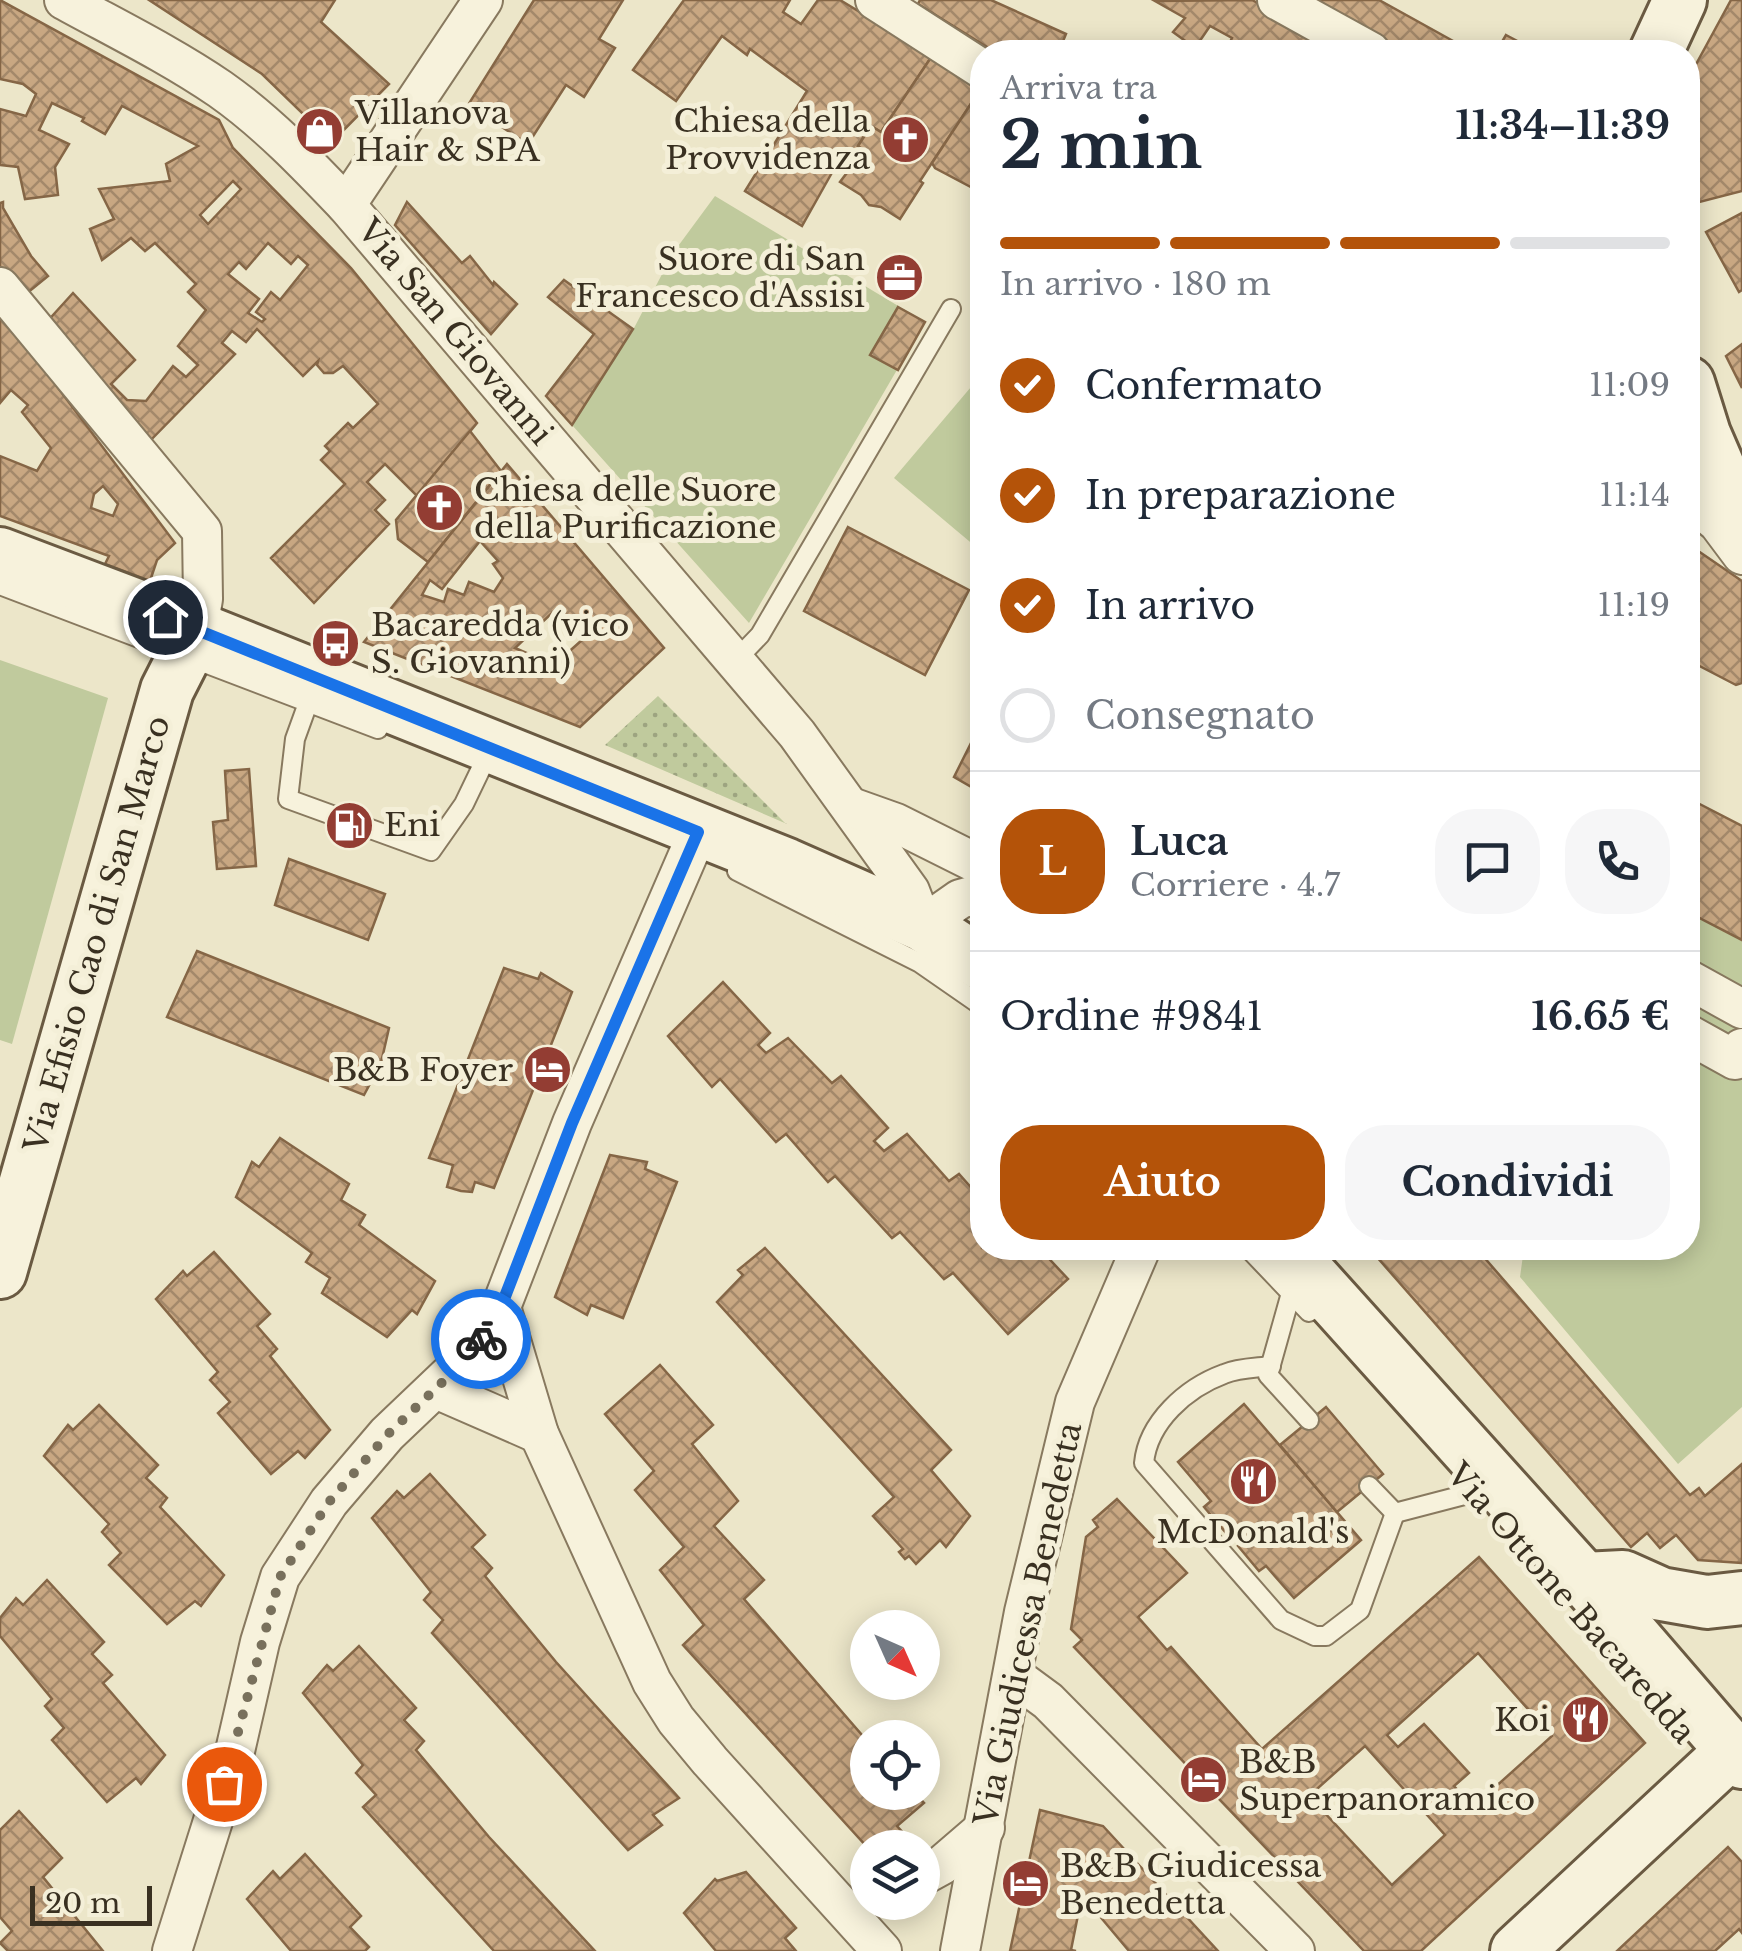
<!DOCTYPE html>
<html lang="it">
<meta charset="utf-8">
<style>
:root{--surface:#fff;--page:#f6f6f7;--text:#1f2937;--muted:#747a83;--line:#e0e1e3;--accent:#b45309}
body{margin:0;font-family:"Libre Baskerville",serif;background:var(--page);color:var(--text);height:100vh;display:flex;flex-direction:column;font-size:38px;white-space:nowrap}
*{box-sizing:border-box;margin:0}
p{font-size:32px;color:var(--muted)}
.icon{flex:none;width:55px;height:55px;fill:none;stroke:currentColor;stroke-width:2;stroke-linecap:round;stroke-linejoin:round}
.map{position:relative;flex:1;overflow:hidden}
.panel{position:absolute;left:970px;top:40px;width:730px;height:1220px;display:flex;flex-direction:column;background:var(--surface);border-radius:40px;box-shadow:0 5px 25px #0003}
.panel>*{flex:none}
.needle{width:65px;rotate:135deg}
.controls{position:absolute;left:850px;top:1610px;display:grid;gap:20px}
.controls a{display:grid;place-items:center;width:90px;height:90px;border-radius:50%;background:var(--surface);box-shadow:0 5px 25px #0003;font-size:50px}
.scale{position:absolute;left:30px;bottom:25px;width:122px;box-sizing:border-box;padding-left:10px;border:5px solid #393021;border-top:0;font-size:28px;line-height:35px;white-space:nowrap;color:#393021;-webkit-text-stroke:8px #f4efd8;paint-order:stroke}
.pin{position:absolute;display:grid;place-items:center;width:85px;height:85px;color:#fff;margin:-42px;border:5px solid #fff;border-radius:50%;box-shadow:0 2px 10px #0007}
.courier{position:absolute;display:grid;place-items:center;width:100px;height:100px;margin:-50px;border:8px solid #1a73e8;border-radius:50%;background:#fff;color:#222;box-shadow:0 2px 12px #0007}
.headline em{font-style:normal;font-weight:800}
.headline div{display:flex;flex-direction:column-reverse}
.headline{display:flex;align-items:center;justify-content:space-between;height:170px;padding:0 30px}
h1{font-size:65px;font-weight:800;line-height:75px}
.bar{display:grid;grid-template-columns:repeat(4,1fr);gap:15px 10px;align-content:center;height:120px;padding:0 30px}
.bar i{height:12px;border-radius:8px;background:var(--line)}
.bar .current{background:var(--accent)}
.bar p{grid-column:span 4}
.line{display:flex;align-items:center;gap:25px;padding:0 30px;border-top:2px solid var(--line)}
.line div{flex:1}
.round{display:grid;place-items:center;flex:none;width:105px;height:105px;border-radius:40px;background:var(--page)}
ol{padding:0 30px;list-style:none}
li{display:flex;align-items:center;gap:30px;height:110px}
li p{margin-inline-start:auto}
li .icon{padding:10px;border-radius:50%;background:var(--accent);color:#fff;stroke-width:4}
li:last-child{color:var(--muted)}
li i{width:55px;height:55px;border:5px solid var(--line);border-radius:50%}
.button{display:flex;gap:20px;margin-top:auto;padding:20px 30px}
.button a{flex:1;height:115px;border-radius:40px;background:var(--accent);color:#fff;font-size:40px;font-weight:800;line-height:115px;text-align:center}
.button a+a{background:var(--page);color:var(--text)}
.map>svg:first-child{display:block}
.grass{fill:url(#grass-dots)}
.green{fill:#c0ca9d}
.building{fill:url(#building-cross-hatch);stroke:#856646;stroke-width:2.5;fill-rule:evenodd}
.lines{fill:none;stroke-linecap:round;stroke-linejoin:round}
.lane-casing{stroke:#88795f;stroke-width:22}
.street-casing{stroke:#88795f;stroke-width:42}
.secondary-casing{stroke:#6a5a42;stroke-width:58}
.lane{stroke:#f7f2dc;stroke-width:18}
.street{stroke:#f7f2dc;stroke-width:38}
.secondary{stroke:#f7f2dc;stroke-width:52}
.done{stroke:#78705c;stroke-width:10;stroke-dasharray:0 18}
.route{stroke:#1a73e8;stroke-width:12}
.labels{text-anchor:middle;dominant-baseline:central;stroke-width:10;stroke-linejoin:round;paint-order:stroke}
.poi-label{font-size:32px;fill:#393021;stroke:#f4efd8;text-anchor:start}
.street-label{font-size:32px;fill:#393021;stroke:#f4efd8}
</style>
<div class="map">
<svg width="1742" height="1951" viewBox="0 0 1742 1951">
<defs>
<pattern id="grass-dots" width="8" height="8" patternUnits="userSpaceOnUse" patternTransform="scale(2.5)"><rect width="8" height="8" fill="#c0ca9d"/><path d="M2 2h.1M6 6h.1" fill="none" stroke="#9da480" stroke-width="1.8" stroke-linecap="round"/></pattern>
<pattern id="building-cross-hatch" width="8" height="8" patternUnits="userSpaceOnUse" patternTransform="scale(2.5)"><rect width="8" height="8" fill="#c8a782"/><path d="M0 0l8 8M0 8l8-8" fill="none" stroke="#a3886a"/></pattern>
</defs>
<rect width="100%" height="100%" fill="#ece6c9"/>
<polygon class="grass" points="658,696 786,824 787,824 605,745"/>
<g class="green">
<polygon points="715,196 925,322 749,623 572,425 633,330 673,253"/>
<polygon points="982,374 982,552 894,478"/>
<polygon points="0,660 108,698 12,1044 0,1040"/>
<polygon points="1688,912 1742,940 1742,1407 1678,1464 1520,1277 1524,1248 1688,1248"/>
</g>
<g class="building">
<path d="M0,0L219,120L233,148L351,268L477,423L417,496L385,464L367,482L385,500L375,510L389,524L314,603L271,558L345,484L321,460L330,451L325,446L348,423L353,428L378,404L343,366L333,373H324L317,365L318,361L303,376L257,329L246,342L232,331L222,343L235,354L145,446L44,325L73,293L135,360L111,384L127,400L146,401L173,366L186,377L198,365L178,346L206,310L188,292L196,284L155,243L145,251L131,238L102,260L90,229L114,219L99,189L170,181L166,164L198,146L122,106L105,134L82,121L84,118L52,103L39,130L69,144L55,167L58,195L25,199L18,167L0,165V109L26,116L36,94L23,84L0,79ZM233,181L241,189L208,224L200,215ZM268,243L291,264L298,256L308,265L280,300L271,292L256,312L265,319L262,322L248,313L259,299L228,274L239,262L246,269Z"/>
<polygon points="149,0 335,0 321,22 389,84 332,142 262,74"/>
<polygon points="534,0 623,0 599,39 615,48 584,97 566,85 528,144 468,105"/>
<polygon points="684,0 790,0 783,12 801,24 818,0 840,0 932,56 881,132 871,126 858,146 864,150 855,162 843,153 802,226 745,191 807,91 750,49 747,55 722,36 676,101 633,70"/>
<polygon points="920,0 991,0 1066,34 1061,46 1080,52 995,52 918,4"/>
<polygon points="1252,0 1347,52 1225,52 1232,38 1210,26 1195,48 1173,32 1185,18 1155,1"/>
<polygon points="1302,0 1379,0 1473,52 1395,52"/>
<polygon points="1731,0 1742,0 1742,191 1688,205 1688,79"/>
<polygon points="1506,35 1538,52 1496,52"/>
<polygon points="932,56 982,87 920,181 923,183 900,219 881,207 869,205 861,195 840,182 864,150 858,146 871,126 881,132"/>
<polygon points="982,87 982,193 935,168 932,163"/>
<polygon points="3,202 3,208 31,256 48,276 21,298 0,273 0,203"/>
<polygon points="407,202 462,263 470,256 493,285 494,282 517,304 491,334 395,225"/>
<polygon points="1742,213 1742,290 1739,292 1706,232"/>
<polygon points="564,280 633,329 572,425 546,396 594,334 548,297"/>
<polygon points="898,307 925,322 898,370 870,355"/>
<path d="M0,311L175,543L157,560L150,581L105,564L109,556L0,516V456L37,471L51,448L22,412L28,405L11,390L0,403ZM103,486L118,504L113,516L91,508L94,494Z"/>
<polygon points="1742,344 1742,388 1726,356"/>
<polygon points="470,431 501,471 428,562 398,539 396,520"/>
<path d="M507,464L664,648L580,727L364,642ZM480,541L498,561L493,564L503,578L494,592L469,582L464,595L448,589L444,602L422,595L430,580L442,589ZM556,609L582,640L554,665L515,648Z"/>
<polygon points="848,527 969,590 925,675 804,611"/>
<polygon points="1688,544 1742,581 1742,683 1736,685 1688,660 1688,603 1697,586 1688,580"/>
<polygon points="982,721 982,793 954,777"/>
<polygon points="249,769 256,866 217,869 213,822 228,820 225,771"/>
<polygon points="1688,798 1742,826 1742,940 1688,912"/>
<polygon points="289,859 385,894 368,940 275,905"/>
<polygon points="197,951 389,1028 381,1063 364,1095 167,1017"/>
<polygon points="504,968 538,979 541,973 572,992 494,1188 475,1182 472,1192 461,1191 447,1187 453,1165 429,1158"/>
<polygon points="723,982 770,1033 758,1045 766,1053 788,1038 832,1083 841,1076 888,1128 874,1141 884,1151 907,1134 949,1181 959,1174 982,1200 982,1248 1039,1248 1068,1279 1008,1334 953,1273 944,1279 900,1232 892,1238 835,1176 828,1182 786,1134 776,1142 720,1079 712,1087 668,1036"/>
<polygon points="280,1138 349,1184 341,1200 365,1215 359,1225 435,1281 417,1314 412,1310 387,1337 322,1293 330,1278 306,1262 312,1253 236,1197 252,1162 259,1167"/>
<polygon points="610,1155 647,1162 645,1169 677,1182 623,1318 591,1305 587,1315 555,1297"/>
<polygon points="765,1248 951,1450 931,1470 970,1516 946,1547 940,1540 916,1564 909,1556 905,1559 899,1552 903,1549 873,1516 894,1497 717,1302 743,1275 738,1270"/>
<polygon points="1369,1248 1476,1248 1690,1495 1699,1488 1705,1496 1742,1464 1742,1563 1698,1560 1676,1535 1660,1548 1647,1533 1631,1547"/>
<polygon points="214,1252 270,1314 257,1326 277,1349 270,1356 330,1430 305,1458 298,1451 271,1474 218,1413 230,1402 210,1380 218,1372 156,1299 183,1271 187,1276"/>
<polygon points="660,1365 713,1425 692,1444 738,1501 714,1526 764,1580 744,1599 868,1742 868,1792 914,1792 924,1803 897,1826 907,1837 891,1848 868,1848 683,1645 704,1625 660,1570 684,1547 635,1490 654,1471 605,1414"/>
<polygon points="1244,1404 1361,1540 1294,1598 1266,1566 1259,1571 1238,1546 1245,1540 1233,1526 1226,1533 1204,1507 1211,1501 1178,1462"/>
<polygon points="99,1405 158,1465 146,1478 167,1498 160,1507 224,1575 201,1606 195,1601 167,1624 109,1565 121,1553 102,1532 109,1524 44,1456 68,1425 73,1430"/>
<polygon points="1326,1407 1383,1474 1337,1512 1280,1445"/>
<polygon points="430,1474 485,1535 472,1547 492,1568 485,1576 556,1662 679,1798 653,1815 662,1825 628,1850 432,1633 443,1620 424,1600 431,1592 372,1518 397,1491 404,1498"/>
<path d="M1117,1499L1187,1573L1138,1617L1167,1650L1171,1647L1262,1749L1479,1557L1645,1743L1421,1951H1364L1074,1647L1082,1640L1071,1629L1086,1537L1098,1527L1093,1520ZM1478,1653L1552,1736L1473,1807L1454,1786L1469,1773L1424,1724L1398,1747L1387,1735ZM1365,1746L1445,1835L1392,1885L1309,1796Z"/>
<polygon points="47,1580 104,1642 92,1654 112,1675 103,1683 165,1755 141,1784 136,1778 107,1802 52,1740 64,1728 45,1706 52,1699 0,1636 0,1618 16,1598 23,1605"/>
<polygon points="359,1646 416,1708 404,1720 424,1741 416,1750 489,1837 595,1951 494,1951 363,1807 376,1795 356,1773 363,1765 303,1693 327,1665 333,1671"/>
<polygon points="1040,1810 1103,1826 1218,1951 1129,1951 1082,1895 1071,1950 1076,1951 1010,1951"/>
<polygon points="19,1811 62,1858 43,1877 103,1951 8,1951 0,1943 12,1931 0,1917 0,1830"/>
<polygon points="1728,1847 1742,1862 1742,1933 1739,1929 1715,1951 1617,1951"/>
<polygon points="305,1854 361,1916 350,1927 369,1947 365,1951 291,1951 247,1899 273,1871 280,1879"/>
<polygon points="746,1872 796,1928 785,1938 796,1951 716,1951 684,1913 715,1879 717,1881"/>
</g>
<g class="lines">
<defs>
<g id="lane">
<polyline points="0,585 378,729"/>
<polyline points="735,661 760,635 951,309"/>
<polyline points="312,692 295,739 288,799 431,851 464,804 489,752"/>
<polyline points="737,871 920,963 982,1006"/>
<polyline points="1248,1248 1309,1312"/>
<polyline points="1293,1286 1268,1375 1309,1420"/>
<path d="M1271,1366C1256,1368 1238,1368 1224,1374C1186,1388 1148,1422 1144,1463L1281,1620L1315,1636H1326L1360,1610L1395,1513"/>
<polyline points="1369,1486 1395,1513 1491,1488"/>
</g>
<g id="street">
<path d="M64,0C117,29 170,55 220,89C267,122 307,164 346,205L797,734L910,891L923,925L960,899L982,893"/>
<polyline points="875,0 982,69"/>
<polyline points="1277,0 1371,52"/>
<polyline points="346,205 483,0"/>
<polyline points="0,287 202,531 203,599 198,629"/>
<polyline points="1688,498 1718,523 1742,555"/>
<polyline points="851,807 896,823 982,866"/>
<polyline points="1688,979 1742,1009"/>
<polyline points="1688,1034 1735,1060 1742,1048"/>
<polyline points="501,1307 539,1434 652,1682 676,1720 710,1761 882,1951"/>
<polyline points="436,1389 539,1434"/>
<polyline points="1014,1676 1048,1701 1295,1951"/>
<polyline points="922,1876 942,1865 985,1828"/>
<polyline points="172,1951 235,1751 260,1642 280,1577 329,1502 387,1434 470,1355 501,1307 572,1123 698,832"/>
<polyline points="960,1951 1024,1612 1075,1402 1141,1248"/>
</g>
<g id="secondary">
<polyline points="1656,52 1680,0"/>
<polyline points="1688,383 1704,434 1742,522"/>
<polyline points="0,554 198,629 787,865 923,925 982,964"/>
<polyline points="1286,1248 1584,1579 1742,1762"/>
<polyline points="0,1272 167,690 198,629"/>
<polyline points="1584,1579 1623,1577 1661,1594 1707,1602 1742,1598"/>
<polyline points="1517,1951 1732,1751 1742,1749"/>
</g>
</defs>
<use href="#lane" class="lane-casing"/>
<use href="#street" class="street-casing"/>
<use href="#secondary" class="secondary-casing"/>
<use href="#lane" class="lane"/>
<use href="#street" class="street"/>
<use href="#secondary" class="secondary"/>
</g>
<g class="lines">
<polyline class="done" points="224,1784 280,1577 329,1502 388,1434 470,1356 481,1339"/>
<polyline class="route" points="165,617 698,832 572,1123 501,1307 481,1339"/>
</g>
<defs>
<symbol id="shop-disc" viewBox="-11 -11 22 22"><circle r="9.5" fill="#933d33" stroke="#f4efd8"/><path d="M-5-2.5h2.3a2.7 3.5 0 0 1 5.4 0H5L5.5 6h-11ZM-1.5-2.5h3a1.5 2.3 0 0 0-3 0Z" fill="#fff"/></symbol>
<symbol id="church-disc" viewBox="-11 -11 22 22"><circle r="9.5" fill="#933d33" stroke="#f4efd8"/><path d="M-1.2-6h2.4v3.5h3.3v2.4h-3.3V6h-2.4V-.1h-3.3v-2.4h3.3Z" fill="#fff"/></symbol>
<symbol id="office-disc" viewBox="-11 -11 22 22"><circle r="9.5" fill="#933d33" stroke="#f4efd8"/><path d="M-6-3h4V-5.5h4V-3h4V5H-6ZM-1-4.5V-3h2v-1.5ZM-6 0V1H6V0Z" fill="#fff"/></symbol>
<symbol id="bus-disc" viewBox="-11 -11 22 22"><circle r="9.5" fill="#933d33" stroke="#f4efd8"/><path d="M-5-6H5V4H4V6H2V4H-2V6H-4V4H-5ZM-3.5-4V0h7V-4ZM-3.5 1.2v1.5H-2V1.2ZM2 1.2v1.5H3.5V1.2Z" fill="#fff"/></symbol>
<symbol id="fuel-disc" viewBox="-11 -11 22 22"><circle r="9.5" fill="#933d33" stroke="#f4efd8"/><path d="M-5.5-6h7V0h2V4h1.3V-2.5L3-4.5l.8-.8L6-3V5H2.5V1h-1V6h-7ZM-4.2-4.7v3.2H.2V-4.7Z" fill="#fff"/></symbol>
<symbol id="hotel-disc" viewBox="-11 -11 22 22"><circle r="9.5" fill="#933d33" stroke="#f4efd8"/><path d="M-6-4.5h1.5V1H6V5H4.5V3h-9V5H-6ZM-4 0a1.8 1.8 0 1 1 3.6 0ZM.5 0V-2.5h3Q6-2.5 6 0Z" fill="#fff"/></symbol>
<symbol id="restaurant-disc" viewBox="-11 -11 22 22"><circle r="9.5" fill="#933d33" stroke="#f4efd8"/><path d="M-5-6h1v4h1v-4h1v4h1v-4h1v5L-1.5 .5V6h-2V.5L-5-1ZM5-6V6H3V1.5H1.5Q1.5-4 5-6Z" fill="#fff"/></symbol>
</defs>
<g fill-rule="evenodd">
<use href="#shop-disc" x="292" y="104" width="55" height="55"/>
<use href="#church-disc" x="878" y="112" width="55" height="55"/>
<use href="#office-disc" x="872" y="250" width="55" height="55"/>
<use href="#church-disc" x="412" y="480" width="55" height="55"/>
<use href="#bus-disc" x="308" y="616" width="55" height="55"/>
<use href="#fuel-disc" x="322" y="798" width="55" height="55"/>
<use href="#hotel-disc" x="520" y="1042" width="55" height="55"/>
<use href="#restaurant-disc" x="1226" y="1454" width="55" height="55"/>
<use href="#restaurant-disc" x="1558" y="1692" width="55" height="55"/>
<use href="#hotel-disc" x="1176" y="1752" width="55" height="55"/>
<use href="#hotel-disc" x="998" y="1856" width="55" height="55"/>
</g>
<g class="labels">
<g class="poi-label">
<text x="355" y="113">Villanova<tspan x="355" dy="37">Hair &amp; SPA</tspan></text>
<text x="870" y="121" text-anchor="end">Chiesa della<tspan x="870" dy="37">Provvidenza</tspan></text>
<text x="865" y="259" text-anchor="end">Suore di San<tspan x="865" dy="37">Francesco d'Assisi</tspan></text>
<text x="474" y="490">Chiesa delle Suore<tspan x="474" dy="37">della Purificazione</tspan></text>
<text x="371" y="625">Bacaredda (vico<tspan x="371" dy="37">S. Giovanni)</tspan></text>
<text x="384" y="825">Eni</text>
<text x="513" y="1070" text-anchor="end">B&amp;B Foyer</text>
<text x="1253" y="1532" text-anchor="middle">McDonald's</text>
<text x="1550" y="1720" text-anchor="end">Koi</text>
<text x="1239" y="1762">B&amp;B<tspan x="1239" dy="37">Superpanoramico</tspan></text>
<text x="1060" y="1866">B&amp;B Giudicessa<tspan x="1060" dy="37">Benedetta</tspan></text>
</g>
<g class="street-label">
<text transform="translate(455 332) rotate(50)">Via San Giovanni</text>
<text transform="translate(97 934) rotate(-74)">Via Efisio Cao di San Marco</text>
<text transform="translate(1571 1603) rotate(49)">Via Ottone Bacaredda</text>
<text transform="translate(1028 1624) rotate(-78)">Via Giudicessa Benedetta</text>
</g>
</g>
</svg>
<div class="controls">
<a><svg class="needle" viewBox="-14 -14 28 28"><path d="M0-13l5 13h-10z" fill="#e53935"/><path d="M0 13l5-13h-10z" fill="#747a83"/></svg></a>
<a><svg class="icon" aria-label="locate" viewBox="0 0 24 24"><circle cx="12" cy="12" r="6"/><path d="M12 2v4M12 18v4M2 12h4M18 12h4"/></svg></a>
<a><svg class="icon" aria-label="layers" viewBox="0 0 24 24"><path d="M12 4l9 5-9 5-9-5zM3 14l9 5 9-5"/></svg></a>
</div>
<div class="scale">20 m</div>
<div class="pin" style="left:224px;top:1784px;background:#ea580c"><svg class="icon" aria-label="bag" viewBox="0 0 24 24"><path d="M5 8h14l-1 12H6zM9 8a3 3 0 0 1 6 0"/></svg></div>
<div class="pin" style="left:165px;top:617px;background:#1f2937"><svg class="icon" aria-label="home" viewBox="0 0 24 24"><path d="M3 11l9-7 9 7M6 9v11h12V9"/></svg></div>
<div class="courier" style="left:481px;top:1339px"><svg class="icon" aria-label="bike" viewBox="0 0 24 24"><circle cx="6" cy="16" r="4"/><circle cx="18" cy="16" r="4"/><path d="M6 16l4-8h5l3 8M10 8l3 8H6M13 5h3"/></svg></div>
<section class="panel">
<div class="headline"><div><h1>2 min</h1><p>Arriva tra</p></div><em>11:34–11:39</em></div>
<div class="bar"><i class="current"></i><i class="current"></i><i class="current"></i><i></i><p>In arrivo · 180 m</p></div>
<ol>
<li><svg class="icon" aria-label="check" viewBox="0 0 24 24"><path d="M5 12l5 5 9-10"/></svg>Confermato<p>11:09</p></li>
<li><svg class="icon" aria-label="check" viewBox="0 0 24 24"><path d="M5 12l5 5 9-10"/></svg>In preparazione<p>11:14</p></li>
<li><svg class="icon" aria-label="check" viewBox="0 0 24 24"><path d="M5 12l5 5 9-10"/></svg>In arrivo<p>11:19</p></li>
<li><i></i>Consegnato</li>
</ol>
<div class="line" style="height:180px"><b class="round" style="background:var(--accent);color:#fff">L</b><div><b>Luca</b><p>Corriere · 4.7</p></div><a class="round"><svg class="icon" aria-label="chat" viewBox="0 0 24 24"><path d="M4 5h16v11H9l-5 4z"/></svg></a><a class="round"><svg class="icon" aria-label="phone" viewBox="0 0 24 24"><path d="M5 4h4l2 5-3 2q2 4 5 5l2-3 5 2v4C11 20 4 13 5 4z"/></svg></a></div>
<div class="line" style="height:130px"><div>Ordine #9841</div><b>16.65 €</b></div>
<div class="button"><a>Aiuto</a><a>Condividi</a></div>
</section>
</div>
